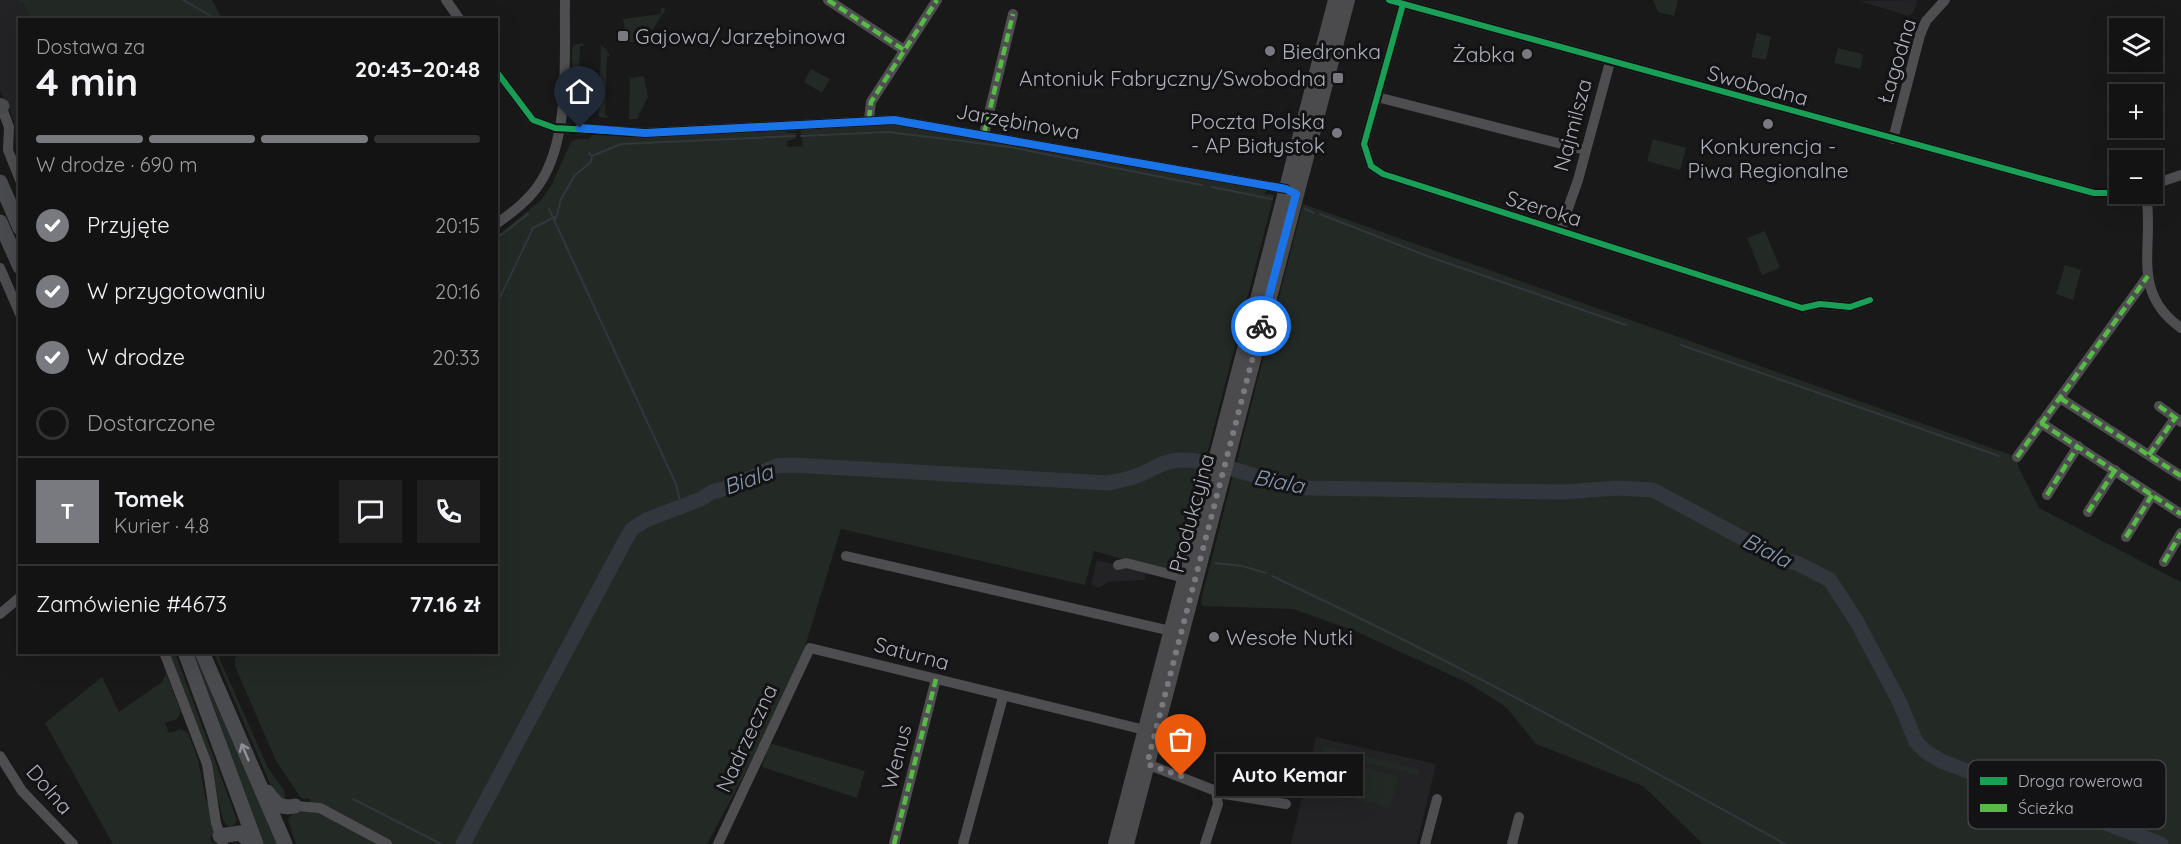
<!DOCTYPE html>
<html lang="pl">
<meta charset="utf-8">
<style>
:root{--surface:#131313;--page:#202021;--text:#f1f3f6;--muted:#9d9ea0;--line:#323233;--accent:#797a80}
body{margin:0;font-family:Quicksand,sans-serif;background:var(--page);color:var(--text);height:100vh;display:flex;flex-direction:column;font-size:22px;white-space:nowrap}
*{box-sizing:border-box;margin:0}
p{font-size:20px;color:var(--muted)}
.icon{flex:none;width:33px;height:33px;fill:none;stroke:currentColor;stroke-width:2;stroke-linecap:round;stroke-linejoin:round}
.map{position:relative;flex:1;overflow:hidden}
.details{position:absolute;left:18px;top:18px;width:480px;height:636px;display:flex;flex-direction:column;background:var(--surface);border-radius:0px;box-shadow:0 6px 24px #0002,0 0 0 2px var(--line)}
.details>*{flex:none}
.buttons{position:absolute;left:2109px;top:18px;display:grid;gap:12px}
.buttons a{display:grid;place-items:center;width:54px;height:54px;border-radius:0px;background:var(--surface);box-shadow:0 6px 24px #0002,0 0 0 2px var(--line);font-size:30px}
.pin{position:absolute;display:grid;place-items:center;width:51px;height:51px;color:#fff;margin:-62px -26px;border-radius:50% 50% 50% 0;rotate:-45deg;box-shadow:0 0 6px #0007}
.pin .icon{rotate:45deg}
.courier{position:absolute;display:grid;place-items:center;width:60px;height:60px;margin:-30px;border:4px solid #1a73e8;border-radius:50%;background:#fff;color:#222;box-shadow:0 2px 8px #0007}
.bubble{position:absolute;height:42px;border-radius:0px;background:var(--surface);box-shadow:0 6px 24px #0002,0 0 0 2px var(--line);font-size:20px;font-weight:800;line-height:42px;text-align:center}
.head em{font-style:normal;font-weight:800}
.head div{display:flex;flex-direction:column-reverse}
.head{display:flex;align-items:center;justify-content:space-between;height:102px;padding:0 18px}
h1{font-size:39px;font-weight:800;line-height:45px}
.bar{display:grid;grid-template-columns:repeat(4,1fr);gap:9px 6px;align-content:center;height:72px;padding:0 18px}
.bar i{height:8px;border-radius:4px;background:var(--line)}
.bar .current{background:var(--accent)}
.bar p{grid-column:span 4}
.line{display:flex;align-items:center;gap:15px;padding:0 18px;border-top:2px solid var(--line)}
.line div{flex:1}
.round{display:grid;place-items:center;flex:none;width:63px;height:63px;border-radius:0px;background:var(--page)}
ol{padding:0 18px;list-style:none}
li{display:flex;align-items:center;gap:18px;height:66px}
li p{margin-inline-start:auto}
li .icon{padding:6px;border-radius:50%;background:var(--accent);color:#fff;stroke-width:4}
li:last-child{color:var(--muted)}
li i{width:33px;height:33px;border:3px solid var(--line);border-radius:50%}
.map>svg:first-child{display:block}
.built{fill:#232325}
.green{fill:#232924}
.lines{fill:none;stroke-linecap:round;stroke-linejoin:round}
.stream{stroke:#31373d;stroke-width:2}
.river{stroke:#31373d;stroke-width:15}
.minor{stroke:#4e4e51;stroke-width:10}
.major{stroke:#4b4b4d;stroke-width:14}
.highway{stroke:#4a4b4e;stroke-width:15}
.quiet{stroke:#58b947;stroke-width:4.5;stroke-dasharray:9 4.5;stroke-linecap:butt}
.cycleway-casing{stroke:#131315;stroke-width:10}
.cycleway{stroke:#1a9f57;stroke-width:6}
.oneway{stroke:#8f9198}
.done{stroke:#797a80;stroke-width:6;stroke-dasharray:0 10.8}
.route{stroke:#1a73e8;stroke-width:8}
.poi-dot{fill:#797a80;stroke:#131315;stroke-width:2}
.labels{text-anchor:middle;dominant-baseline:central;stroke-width:6;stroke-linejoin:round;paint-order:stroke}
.poi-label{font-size:21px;fill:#acafb8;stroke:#131315;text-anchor:start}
.street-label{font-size:21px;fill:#acafb8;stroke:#131315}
.water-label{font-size:22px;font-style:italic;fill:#879aaf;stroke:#131315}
.key{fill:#131315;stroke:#414246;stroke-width:1.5}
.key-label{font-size:16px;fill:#acafb8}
</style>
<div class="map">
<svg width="2181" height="844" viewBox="0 0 2181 844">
<rect width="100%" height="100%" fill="#191919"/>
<g class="built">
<polygon points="0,0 17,0 19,4 23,3 31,19 20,20 19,157 16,148 14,121 0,90"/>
<polygon points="1918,0 1913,13 1908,16 1859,1"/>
<polygon points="1097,560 1146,573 1145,580 1108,582 1099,588 1091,585"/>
<polygon points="1316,737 1436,764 1417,844 1291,844"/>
</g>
<g class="green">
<polygon points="17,0 212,0 222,19 31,19 23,3 19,4"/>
<polygon points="1653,0 1678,0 1674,16 1658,12"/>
<polygon points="661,7 666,9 650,33 642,27 638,32 646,39 644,42 627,42 623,19 661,14"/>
<polygon points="1757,33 1771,37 1766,60 1751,57"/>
<polygon points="583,43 584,46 580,46 577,114 582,115 580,119 573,119 572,50 574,45"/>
<polygon points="599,44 606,49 610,56 607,57 605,114 609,118 599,117 601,47"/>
<polygon points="1838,48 1862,54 1863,58 1860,69 1834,63"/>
<polygon points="811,69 830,79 822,93 804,82"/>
<polygon points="644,76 648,97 637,119 629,119 630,78"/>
<polygon points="895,125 1266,190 1265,194 1274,195 1176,574 1094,551 1085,585 841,529 804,650 757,751 707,844 296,844 288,820 294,812 310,812 310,799 301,798 276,761 235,666 235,658 243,652 496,652 497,236 541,200 551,186 571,142 577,139 589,139 592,134 786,129 787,133 796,133 795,139 787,141 787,147 803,146 800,128"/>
<polygon points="1653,139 1686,148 1680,170 1647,161"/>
<polygon points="1303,204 2017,457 2018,466 2039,508 2181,582 2181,844 1703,844 1643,786 1536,744 1506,707 1468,683 1355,631 1293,609 1202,606 1201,600"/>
<polygon points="1765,231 1780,268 1762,275 1747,238"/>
<polygon points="2065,265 2081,270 2073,300 2056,294"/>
<polygon points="169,653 175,653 237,820 233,826 228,827 223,819 205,746"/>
<polygon points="192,653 197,653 279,844 261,844 216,713"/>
<polygon points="214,653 217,653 268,768 284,790 286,802 277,800"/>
<polygon points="166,673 181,712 177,719 165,723 169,733 181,729 188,733 198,759 206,801 208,800 214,833 210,837 212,842 219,844 113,844 45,723 102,677 119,712 162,682"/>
<polygon points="769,743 865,771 857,798 762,767"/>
<polygon points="1323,746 1420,769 1419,775 1322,753"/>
<polygon points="1318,760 1331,763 1324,792 1311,789"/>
<polygon points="1339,761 1398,776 1390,808 1331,793"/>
</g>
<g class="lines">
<g class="stream">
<polyline points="183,0 211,16"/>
<polyline points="801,136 888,132 1010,147 1202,185"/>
<polyline points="592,156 621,144 795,136"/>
<polyline points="1212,187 1272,199"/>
<polyline points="549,209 675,482 682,507"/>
<polyline points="1305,209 1314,213"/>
<polyline points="1320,214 1427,256 1626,325"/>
<polyline points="556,219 561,199 575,175 591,162 592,156 589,153"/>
<polyline points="496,239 528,214"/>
<polyline points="496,306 533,228 555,217"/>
<polyline points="1681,345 1999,456"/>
<polyline points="1215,563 1242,566 1266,573"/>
<path d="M1272,576C1447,658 1616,750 1785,844"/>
<polyline points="353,799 441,844"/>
</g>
<path class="river" d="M463,844L626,539L632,529L646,520L701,499L712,492L731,487L776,466L792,465L1108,483C1119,481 1129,479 1139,475C1152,470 1163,461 1178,460C1222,459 1264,484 1308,488L1564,492L1616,488L1653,490L1783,560L1797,563L1830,580L1857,622L1900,703L1916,742L1926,752L1941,761L2161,844"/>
<g class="minor">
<polyline points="446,0 460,20"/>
<polyline points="828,0 904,50"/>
<polyline points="1389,0 2072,187 2094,193 2120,193"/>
<polyline points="1403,4 1364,144 1371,166 1383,174 1802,308 1820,304 1850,307 1870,300"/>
<polyline points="496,71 533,120 555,128 645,133 894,120 1286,189"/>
<polyline points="1377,97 1585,150"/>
<polyline points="0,103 9,127 8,150 20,180"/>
<polyline points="869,119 871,102 937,0"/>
<polyline points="984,134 1013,14"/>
<polyline points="1893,139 1920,35 1926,21 1945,0"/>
<polyline points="2152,185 2181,175"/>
<path d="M2146,194C2155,246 2129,291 2181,328"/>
<path d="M496,224C513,212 529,200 540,183C571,136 564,55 565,0"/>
<polyline points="1560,231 1578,180 1610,62"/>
<polyline points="0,268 20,314"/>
<polyline points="2060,398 2181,476"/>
<polyline points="2159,406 2181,422"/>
<polyline points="2041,423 2181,514"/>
<polyline points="2149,455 2175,418"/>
<polyline points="2017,457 2148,276"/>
<polyline points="2047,495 2078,446"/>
<polyline points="2088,512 2115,470"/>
<polyline points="2126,537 2152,495"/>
<polyline points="846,556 1171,631"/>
<polyline points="2164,562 2181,533"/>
<polyline points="1118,565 1126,563 1185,578"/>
<polyline points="0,614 20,597"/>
<polyline points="164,652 207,764 216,823 223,844"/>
<polyline points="0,756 22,791 73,844"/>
<polyline points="1147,764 1216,791 1218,804 1205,844"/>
<polyline points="1218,793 1286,804"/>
<polyline points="295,806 320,808 387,844"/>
<polyline points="718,844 810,648 1145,730"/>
<polyline points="894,844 936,679"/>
<polyline points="963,844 1003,697"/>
<polyline points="1425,844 1437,799"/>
<polyline points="1512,844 1519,817"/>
</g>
<g class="major">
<polyline points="1115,844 1335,0"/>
<polyline points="1127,844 1348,0"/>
</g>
<g class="highway">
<polyline points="0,107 2,106"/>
<polyline points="0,182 20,228"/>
<polyline points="0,222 20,267"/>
<polyline points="185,652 256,844"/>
<polyline points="202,652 285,844"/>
<path d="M267,792C276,804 280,809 295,806"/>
<polyline points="220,836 240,833 253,844"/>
</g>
<g class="quiet">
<polyline points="828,0 904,50"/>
<polyline points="869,119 871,102 937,0"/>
<polyline points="984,134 1013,14"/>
<polyline points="2060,398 2181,476"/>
<polyline points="2159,406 2181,422"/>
<polyline points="2041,423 2181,514"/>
<polyline points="2149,455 2175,418"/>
<polyline points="2017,457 2148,276"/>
<polyline points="2047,495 2078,446"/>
<polyline points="2088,512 2115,470"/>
<polyline points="2126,537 2152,495"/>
<polyline points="2164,562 2181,533"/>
<polyline points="894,844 936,679"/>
</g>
<defs>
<g id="cycleway">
<polyline points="1389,0 2072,187 2094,193 2120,193"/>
<polyline points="1403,4 1364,144 1371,166 1383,174 1802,308 1820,304 1850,307 1870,300"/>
<polyline points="496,71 533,120 555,128 645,133 894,120 1286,189"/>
</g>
</defs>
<use href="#cycleway" class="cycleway-casing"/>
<use href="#cycleway" class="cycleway"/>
</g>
<defs><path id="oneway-shaft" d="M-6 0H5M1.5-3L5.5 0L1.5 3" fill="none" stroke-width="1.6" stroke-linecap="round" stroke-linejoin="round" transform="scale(1.5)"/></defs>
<use class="oneway" href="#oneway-shaft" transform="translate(245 752) rotate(-113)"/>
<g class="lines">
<polyline class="done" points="1181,776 1147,764 1261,326"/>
<polyline class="route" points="580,128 645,133 894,120 1286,189 1296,194 1261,326"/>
</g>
<g class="poi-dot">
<rect x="617" y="30" width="12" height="12" rx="3"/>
<circle cx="1270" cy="51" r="6"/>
<circle cx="1527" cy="54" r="6"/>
<rect x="1332" y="72" width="12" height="12" rx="3"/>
<circle cx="1768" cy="124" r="6"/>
<circle cx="1337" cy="133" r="6"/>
<circle cx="1214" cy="637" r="6"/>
</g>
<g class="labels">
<g class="poi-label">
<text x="635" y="36">Gajowa/Jarzębinowa</text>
<text x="1282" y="51">Biedronka</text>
<text x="1515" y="54" text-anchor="end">Żabka</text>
<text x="1326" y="78" text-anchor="end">Antoniuk Fabryczny/Swobodna</text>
<text x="1325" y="121" text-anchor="end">Poczta Polska<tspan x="1325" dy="24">- AP Białystok</tspan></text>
<text x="1768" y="146" text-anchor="middle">Konkurencja -<tspan x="1768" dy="24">Piwa Regionalne</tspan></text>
<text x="1226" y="637">Wesołe Nutki</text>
</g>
<g class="street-label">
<text transform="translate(1896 61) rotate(-73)">Łagodna</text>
<text transform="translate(1758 85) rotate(15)">Swobodna</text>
<text transform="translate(1018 121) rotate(10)">Jarzębinowa</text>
<text transform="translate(1572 125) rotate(-75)">Najmilsza</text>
<text transform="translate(1544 208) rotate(17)">Szeroka</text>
<text transform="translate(1191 513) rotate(-75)">Produkcyjna</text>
<text transform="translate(912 653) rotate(15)">Saturna</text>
<text transform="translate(746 738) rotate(-65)">Nadrzeczna</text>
<text transform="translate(896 757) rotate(-76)">Wenus</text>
<text transform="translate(50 789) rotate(49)">Dolna</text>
</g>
<g class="water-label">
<text transform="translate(748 479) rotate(-20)">Biala</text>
<text transform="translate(1279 481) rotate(11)">Biala</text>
<text transform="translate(1767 550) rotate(27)">Biala</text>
</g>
</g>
<rect x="1968" y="760" width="198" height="69" rx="9" class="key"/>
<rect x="1980" y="777" width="27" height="8" fill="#1a9f57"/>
<rect x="1980" y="804" width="27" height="8" fill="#58b947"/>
<g class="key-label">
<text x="2018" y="787">Droga rowerowa</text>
<text x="2018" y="814">Ścieżka</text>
</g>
</svg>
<div class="buttons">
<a><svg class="icon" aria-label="layers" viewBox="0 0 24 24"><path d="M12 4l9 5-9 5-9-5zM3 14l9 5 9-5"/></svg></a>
<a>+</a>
<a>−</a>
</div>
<div class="pin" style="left:1181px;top:776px;background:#ea580c"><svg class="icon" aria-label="bag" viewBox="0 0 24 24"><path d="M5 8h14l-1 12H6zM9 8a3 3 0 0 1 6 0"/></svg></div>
<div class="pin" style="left:580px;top:128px;background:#1f2937"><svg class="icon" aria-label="home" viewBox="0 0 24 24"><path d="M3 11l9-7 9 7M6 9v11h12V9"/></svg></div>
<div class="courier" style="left:1261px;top:326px"><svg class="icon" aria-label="bike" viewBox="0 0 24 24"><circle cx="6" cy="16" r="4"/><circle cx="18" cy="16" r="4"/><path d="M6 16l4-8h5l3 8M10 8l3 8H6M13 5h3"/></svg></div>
<div class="bubble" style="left:1216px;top:754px;width:147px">Auto Kemar</div>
<section class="details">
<div class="head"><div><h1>4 min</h1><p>Dostawa za</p></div><em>20:43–20:48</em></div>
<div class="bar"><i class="current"></i><i class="current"></i><i class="current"></i><i></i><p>W drodze · 690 m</p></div>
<ol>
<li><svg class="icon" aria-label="check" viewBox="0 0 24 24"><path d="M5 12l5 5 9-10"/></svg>Przyjęte<p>20:15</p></li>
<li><svg class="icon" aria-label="check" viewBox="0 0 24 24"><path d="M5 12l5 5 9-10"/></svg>W przygotowaniu<p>20:16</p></li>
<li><svg class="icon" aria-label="check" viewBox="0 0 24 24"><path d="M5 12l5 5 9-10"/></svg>W drodze<p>20:33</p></li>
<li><i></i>Dostarczone</li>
</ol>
<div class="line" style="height:108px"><b class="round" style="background:var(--accent);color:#fff">T</b><div><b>Tomek</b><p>Kurier · 4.8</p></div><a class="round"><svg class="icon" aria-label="chat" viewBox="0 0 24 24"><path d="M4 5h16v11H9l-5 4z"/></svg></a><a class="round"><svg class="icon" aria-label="phone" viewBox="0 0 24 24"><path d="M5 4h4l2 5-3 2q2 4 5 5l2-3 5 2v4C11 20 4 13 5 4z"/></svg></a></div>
<div class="line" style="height:78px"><div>Zamówienie #4673</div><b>77.16 zł</b></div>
</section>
</div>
